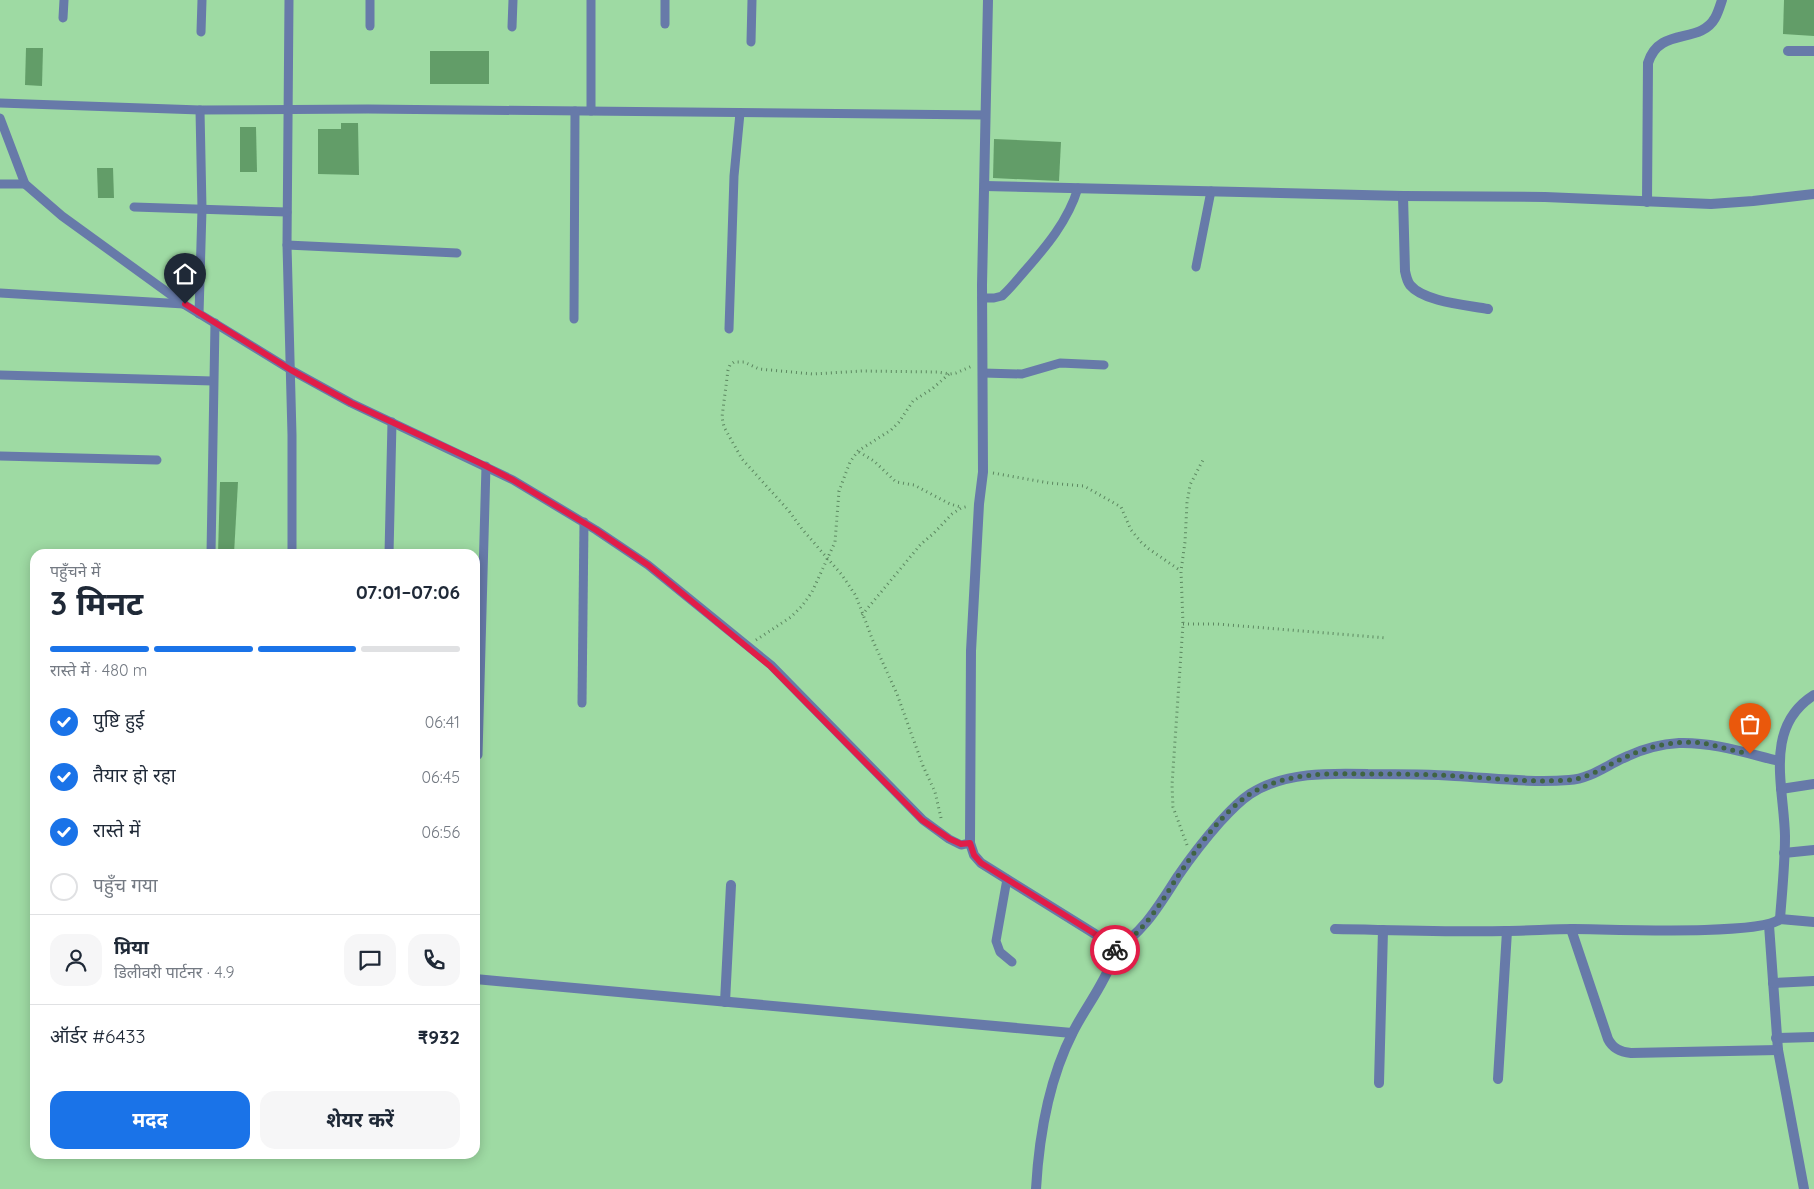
<!DOCTYPE html>
<html lang="hi">
<meta charset="utf-8">
<style>
:root{--surface:#fff;--page:#f6f6f7;--text:#1f2937;--muted:#747a83;--line:#e0e1e3;--accent:#1a73e8}
body{margin:0;font-family:Quicksand,"Noto Sans Devanagari",sans-serif;background:var(--page);color:var(--text);height:100vh;display:flex;flex-direction:column;font-size:19px;white-space:nowrap}
*{box-sizing:border-box;margin:0}
p{font-size:16px;color:var(--muted)}
.icon{flex:none;width:28px;height:28px;fill:none;stroke:currentColor;stroke-width:2;stroke-linecap:round;stroke-linejoin:round}
.map{position:relative;flex:1;overflow:hidden}
.drawer{position:absolute;left:30px;top:549px;width:450px;height:610px;display:flex;flex-direction:column;background:var(--surface);border-radius:15px;box-shadow:0 2px 12px #0003}
.drawer>*{flex:none}
.pin{position:absolute;display:grid;place-items:center;width:42px;height:42px;color:#fff;margin:-51px -21px;border-radius:50% 50% 50% 0;rotate:-45deg;box-shadow:0 0 5px #0007}
.pin .icon{rotate:45deg}
.courier{position:absolute;display:grid;place-items:center;width:50px;height:50px;margin:-25px;border:4px solid #e11d48;border-radius:50%;background:#fff;color:#222;box-shadow:0 1px 6px #0007}
.overview em{font-style:normal;font-weight:700}
.overview div{display:flex;flex-direction:column-reverse}
.overview{display:flex;align-items:center;justify-content:space-between;height:85px;padding:0 20px}
h1{font-size:32px;font-weight:700;line-height:38px}
.bar{display:grid;grid-template-columns:repeat(4,1fr);gap:8px 5px;align-content:center;height:60px;padding:0 20px}
.bar i{height:6px;border-radius:4px;background:var(--line)}
.bar .selected{background:var(--accent)}
.bar p{grid-column:span 4}
.line{display:flex;align-items:center;gap:12px;padding:0 20px;border-top:1px solid var(--line)}
.line div{flex:1}
.round{display:grid;place-items:center;flex:none;width:52px;height:52px;border-radius:15px;background:var(--page)}
ol{padding:0 20px;list-style:none}
li{display:flex;align-items:center;gap:15px;height:55px}
li p{margin-inline-start:auto}
li .icon{padding:5px;border-radius:50%;background:var(--accent);color:#fff;stroke-width:4}
li:last-child{color:var(--muted)}
li i{width:28px;height:28px;border:2px solid var(--line);border-radius:50%}
.primary-button{display:flex;gap:10px;margin-top:auto;padding:10px 20px}
.primary-button a{flex:1;height:58px;border-radius:15px;background:var(--accent);color:#fff;font-size:20px;font-weight:700;line-height:58px;text-align:center}
.primary-button a+a{background:var(--page);color:var(--text)}
.map>svg:first-child{display:block}
.building{fill:#629d68}
.lines{fill:none;stroke-linecap:round;stroke-linejoin:round}
.path{stroke:#5c8760;stroke-width:3;stroke-dasharray:1 4;stroke-linecap:butt}
.service{stroke:#677aa9;stroke-width:9}
.minor{stroke:#677aa9;stroke-width:10}
.done{stroke:#406444;stroke-width:5;stroke-dasharray:0 9}
.route{stroke:#e11d48;stroke-width:6}
</style>
<div class="map">
<svg width="1814" height="1189" viewBox="0 0 1814 1189">
<rect width="100%" height="100%" fill="#9edaa3"/>
<g class="building">
<polygon points="1784,0 1814,0 1814,36 1783,34"/>
<polygon points="26,48 43,48 42,86 25,85"/>
<rect x="430" y="51" width="59" height="33"/>
<polygon points="341,123 358,123 359,175 318,174 318,129 341,129"/>
<polygon points="240,127 256,127 257,172 240,172"/>
<polygon points="994,139 1061,142 1059,181 993,178"/>
<polygon points="97,168 113,168 114,198 98,198"/>
<polygon points="220,482 238,482 234,554 218,554"/>
</g>
<g class="lines">
<g class="path">
<polyline points="859,452 874,461 896,482 914,485 950,504 961,507"/>
<polyline points="993,473 1049,483 1084,486 1121,507 1131,530 1141,542 1149,549 1181,571"/>
<polyline points="862,615 921,544 933,534 952,514 961,508 969,506"/>
<polyline points="1183,624 1217,624 1387,638"/>
<polyline points="756,640 791,617 802,606 812,592 835,542 839,491 850,462 858,451 891,430 899,422 913,401 932,389 949,374"/>
<polyline points="941,818 935,792 923,766 897,694 873,641 856,596 842,575 802,529 789,511 742,459 724,427 722,417 728,370 730,365 734,362 744,362 759,369 813,374 862,371 937,372 950,374 956,373 972,366"/>
<polyline points="1187,845 1173,807 1172,785 1183,624 1181,571 1185,542 1187,503 1190,485 1204,458"/>
</g>
<g class="service">
<polyline points="289,0 287,245 292,435 292,554"/>
<polyline points="63,18 64,0"/>
<polyline points="665,24 665,0"/>
<polyline points="370,26 370,0"/>
<polyline points="512,27 513,0"/>
<polyline points="201,32 202,0"/>
<polyline points="751,42 752,0"/>
<polyline points="0,103 200,110 368,109 985,115"/>
<polyline points="591,111 591,0"/>
<polyline points="0,118 25,184 62,216 185,305 291,370 351,403 513,480 596,530 648,565 771,665 923,820 949,839 961,845 970,843"/>
<polyline points="0,184 25,184"/>
<polyline points="134,207 287,212"/>
<polyline points="287,245 457,253"/>
<polyline points="1196,267 1211,191"/>
<polyline points="0,293 184,304"/>
<path d="M982,298H994L1002,296C1010,289 1017,280 1023,273C1046,247 1068,221 1078,188"/>
<polyline points="199,314 202,209 200,110"/>
<polyline points="574,319 575,111"/>
<polyline points="729,329 734,176 740,113"/>
<polyline points="983,373 1022,374 1060,363 1104,365"/>
<polyline points="0,375 213,381"/>
<polyline points="0,456 157,460"/>
<polyline points="211,554 215,323"/>
<polyline points="389,554 392,422"/>
<polyline points="582,703 584,522"/>
<polyline points="478,755 486,466"/>
<polyline points="1007,879 996,941 1000,952 1012,962"/>
</g>
<g class="minor">
<path d="M988,0L982,285L983,472L979,504L971,651L970,843L974,855L981,863L1095,934C1106,943 1111,947 1112,961C1103,986 1085,1008 1073,1032C1049,1079 1039,1136 1036,1189"/>
<polyline points="1788,51 1814,51"/>
<polyline points="985,186 1403,196 1545,197 1711,204 1753,201 1814,194"/>
<path d="M1403,196L1405,271C1406,276 1407,281 1410,285C1424,302 1467,305 1488,309"/>
<path d="M1647,202L1648,63C1659,26 1700,45 1715,18C1718,13 1720,6 1722,0"/>
<polyline points="1781,789 1814,784"/>
<polyline points="1784,853 1814,850"/>
<path d="M1780,919C1782,892 1785,864 1785,836C1784,787 1763,727 1814,695"/>
<polyline points="1769,925 1778,1050 1804,1189"/>
<path d="M1335,929C1392,930 1449,932 1505,931C1528,931 1551,929 1574,929C1606,929 1762,936 1780,919L1814,922"/>
<path d="M1571,929L1608,1039C1613,1049 1621,1052 1631,1053L1778,1050"/>
<path d="M1112,952C1144,932 1158,907 1178,876C1191,857 1205,839 1220,822C1229,812 1238,802 1250,794C1284,772 1329,773 1368,774C1397,774 1426,774 1455,776C1493,778 1530,783 1569,780C1591,779 1608,764 1628,756C1643,749 1662,744 1679,743C1713,742 1746,753 1779,761"/>
<polyline points="475,979 1072,1033"/>
<polyline points="1773,983 1814,981"/>
<polyline points="725,1002 731,885"/>
<polyline points="1776,1038 1814,1037"/>
<polyline points="1498,1079 1507,931"/>
<polyline points="1379,1083 1383,930"/>
</g>
</g>
<g class="lines">
<path class="done" d="M1115,950C1143,933 1159,906 1176,879C1194,852 1223,811 1250,794C1284,773 1327,773 1364,774C1395,774 1425,774 1455,776C1493,778 1530,783 1569,780C1591,778 1608,764 1628,756C1649,746 1678,740 1702,743C1718,746 1734,751 1750,754"/>
<polyline class="route" points="185,304 291,370 351,403 482,464 513,480 596,530 648,565 770,666 922,820 950,839 961,844 970,843 974,855 981,863 1095,934 1109,946 1112,952 1115,950"/>
</g>
</svg>
<div class="pin" style="left:1750px;top:754px;background:#ea580c"><svg class="icon" aria-label="bag" viewBox="0 0 24 24"><path d="M5 8h14l-1 12H6zM9 8a3 3 0 0 1 6 0"/></svg></div>
<div class="pin" style="left:185px;top:304px;background:#1f2937"><svg class="icon" aria-label="home" viewBox="0 0 24 24"><path d="M3 11l9-7 9 7M6 9v11h12V9"/></svg></div>
<div class="courier" style="left:1115px;top:950px"><svg class="icon" aria-label="bike" viewBox="0 0 24 24"><circle cx="6" cy="16" r="4"/><circle cx="18" cy="16" r="4"/><path d="M6 16l4-8h5l3 8M10 8l3 8H6M13 5h3"/></svg></div>
<section class="drawer">
<div class="overview"><div><h1>3 मिनट</h1><p>पहुँचने में</p></div><em>07:01–07:06</em></div>
<div class="bar"><i class="selected"></i><i class="selected"></i><i class="selected"></i><i></i><p>रास्ते में · 480 m</p></div>
<ol>
<li><svg class="icon" aria-label="check" viewBox="0 0 24 24"><path d="M5 12l5 5 9-10"/></svg>पुष्टि हुई<p>06:41</p></li>
<li><svg class="icon" aria-label="check" viewBox="0 0 24 24"><path d="M5 12l5 5 9-10"/></svg>तैयार हो रहा<p>06:45</p></li>
<li><svg class="icon" aria-label="check" viewBox="0 0 24 24"><path d="M5 12l5 5 9-10"/></svg>रास्ते में<p>06:56</p></li>
<li><i></i>पहुँच गया</li>
</ol>
<div class="line" style="height:90px"><a class="round"><svg class="icon" aria-label="person" viewBox="0 0 24 24"><circle cx="12" cy="8" r="4"/><path d="M4 21q1-7 8-7t8 7"/></svg></a><div><b>प्रिया</b><p>डिलीवरी पार्टनर · 4.9</p></div><a class="round"><svg class="icon" aria-label="chat" viewBox="0 0 24 24"><path d="M4 5h16v11H9l-5 4z"/></svg></a><a class="round"><svg class="icon" aria-label="phone" viewBox="0 0 24 24"><path d="M5 4h4l2 5-3 2q2 4 5 5l2-3 5 2v4C11 20 4 13 5 4z"/></svg></a></div>
<div class="line" style="height:65px"><div>ऑर्डर #6433</div><b>₹932</b></div>
<div class="primary-button"><a>मदद</a><a>शेयर करें</a></div>
</section>
</div>
